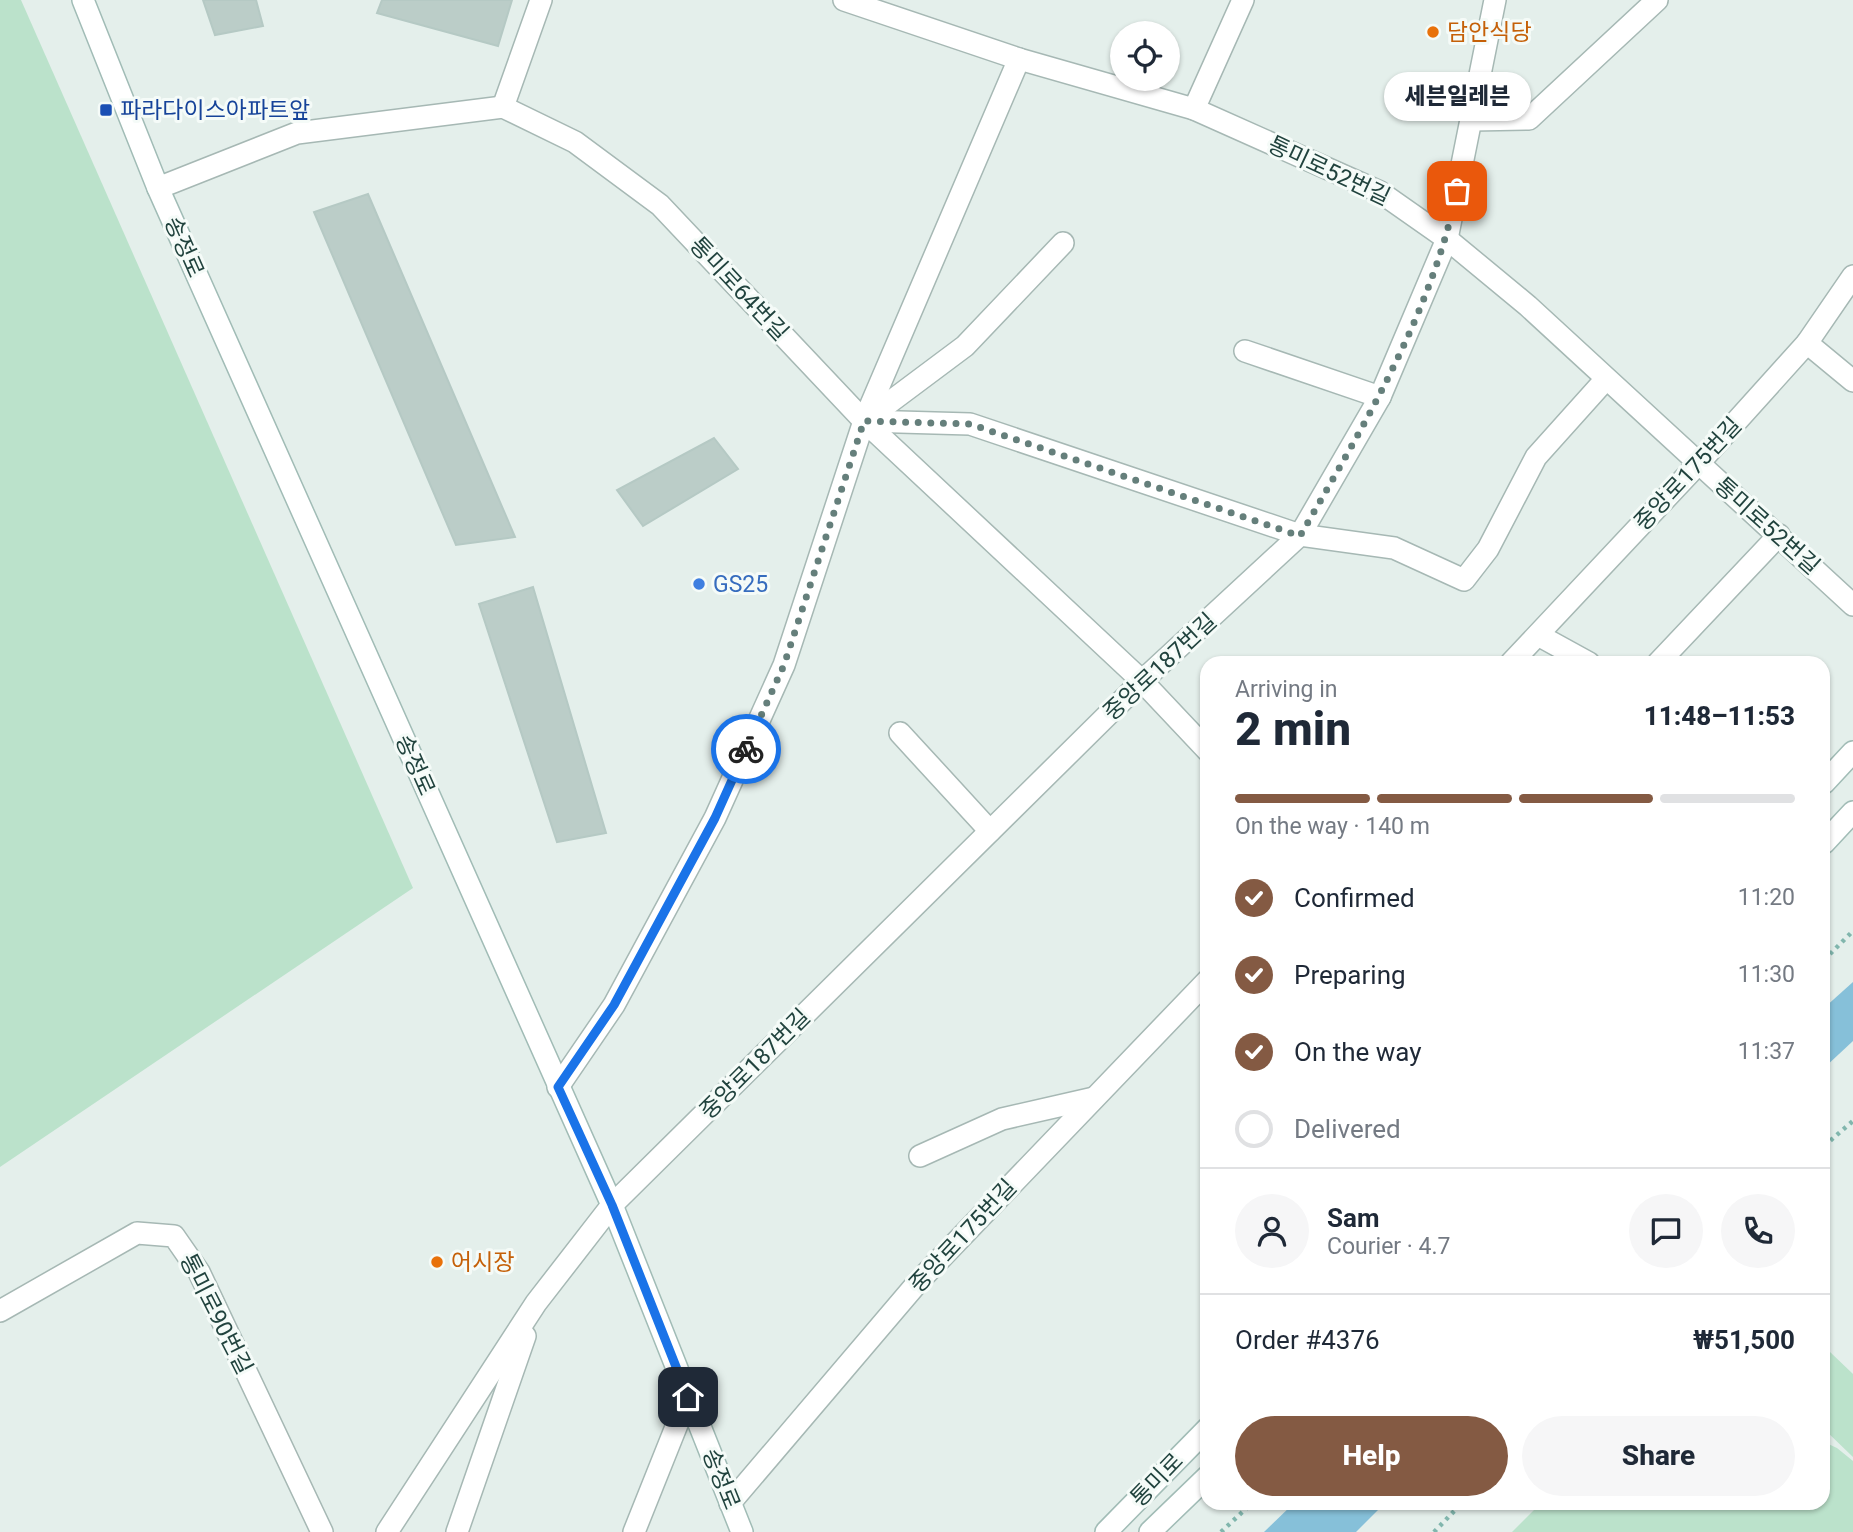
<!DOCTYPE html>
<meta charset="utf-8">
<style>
:root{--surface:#fff;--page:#f6f6f7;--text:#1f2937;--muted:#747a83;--line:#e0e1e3;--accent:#845a43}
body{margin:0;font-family:Roboto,"Noto Sans KR",sans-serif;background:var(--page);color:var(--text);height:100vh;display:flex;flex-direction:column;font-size:26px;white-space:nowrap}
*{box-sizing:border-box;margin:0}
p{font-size:23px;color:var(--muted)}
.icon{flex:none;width:38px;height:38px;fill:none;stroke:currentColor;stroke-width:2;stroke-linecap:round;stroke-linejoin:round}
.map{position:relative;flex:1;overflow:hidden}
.drawer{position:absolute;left:1200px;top:656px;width:630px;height:854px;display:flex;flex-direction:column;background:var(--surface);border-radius:21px;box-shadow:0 2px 5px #0004}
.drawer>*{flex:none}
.fabs{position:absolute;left:1110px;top:21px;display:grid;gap:14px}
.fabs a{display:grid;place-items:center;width:70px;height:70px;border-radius:50%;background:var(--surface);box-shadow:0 2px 5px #0004;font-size:35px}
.pin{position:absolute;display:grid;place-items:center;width:60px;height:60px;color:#fff;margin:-30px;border-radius:14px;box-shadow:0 4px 10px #0006}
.courier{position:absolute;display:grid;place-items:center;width:70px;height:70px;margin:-35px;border:5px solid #1a73e8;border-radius:50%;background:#fff;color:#222;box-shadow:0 2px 9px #0007}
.bubble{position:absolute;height:49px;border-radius:24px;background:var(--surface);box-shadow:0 2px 5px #0004;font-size:23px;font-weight:800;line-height:49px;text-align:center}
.headline em{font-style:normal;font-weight:800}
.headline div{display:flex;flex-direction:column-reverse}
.headline{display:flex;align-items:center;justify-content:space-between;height:119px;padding:0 35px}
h1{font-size:46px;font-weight:800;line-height:52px}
.bar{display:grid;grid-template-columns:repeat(4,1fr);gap:10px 7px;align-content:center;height:84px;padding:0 35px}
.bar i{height:9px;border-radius:5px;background:var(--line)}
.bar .current{background:var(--accent)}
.bar p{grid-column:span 4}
.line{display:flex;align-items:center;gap:18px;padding:0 35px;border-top:2px solid var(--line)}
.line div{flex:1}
.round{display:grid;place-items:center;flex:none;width:74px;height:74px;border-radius:37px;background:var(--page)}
ol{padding:0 35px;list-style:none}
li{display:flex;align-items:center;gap:21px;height:77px}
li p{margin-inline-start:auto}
li .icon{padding:7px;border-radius:50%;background:var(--accent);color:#fff;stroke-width:4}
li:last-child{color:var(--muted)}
li i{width:38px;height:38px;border:4px solid var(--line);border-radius:50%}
.primary-button{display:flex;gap:14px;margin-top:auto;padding:14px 35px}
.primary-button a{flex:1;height:80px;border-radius:42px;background:var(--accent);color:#fff;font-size:28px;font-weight:800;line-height:80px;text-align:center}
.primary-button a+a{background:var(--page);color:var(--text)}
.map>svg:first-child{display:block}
.green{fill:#bbe2cb}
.water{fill:#86c0d9}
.building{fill:#bbcdc8;stroke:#b5c9c4;stroke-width:2}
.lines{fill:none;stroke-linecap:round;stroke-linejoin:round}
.street-casing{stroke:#a6b8b4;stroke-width:24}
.secondary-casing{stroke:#a1bcb6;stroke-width:24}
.path{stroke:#81b6ad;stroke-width:4.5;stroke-dasharray:3.5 5;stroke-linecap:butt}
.street{stroke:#fff;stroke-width:21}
.secondary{stroke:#fff;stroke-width:21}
.done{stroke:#657f7b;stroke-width:7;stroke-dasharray:0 12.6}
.route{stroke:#1a73e8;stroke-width:9}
.food-dot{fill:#e8710a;stroke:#f5fbf8;stroke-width:2.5}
.transit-dot{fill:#1a4fb4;stroke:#f5fbf8;stroke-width:2.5}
.shop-dot{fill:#3f7fe0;stroke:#f5fbf8;stroke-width:2.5}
.labels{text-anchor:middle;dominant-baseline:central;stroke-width:6;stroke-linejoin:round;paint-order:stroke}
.food-label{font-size:23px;fill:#c56008;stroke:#f5fbf8;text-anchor:start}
.transit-label{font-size:23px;fill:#164399;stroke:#f5fbf8;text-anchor:start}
.street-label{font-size:23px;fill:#21433e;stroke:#f5fbf8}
.shop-label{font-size:23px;fill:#366cbe;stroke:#f5fbf8;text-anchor:start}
</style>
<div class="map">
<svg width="1853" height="1532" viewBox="0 0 1853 1532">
<rect width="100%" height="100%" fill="#e4efeb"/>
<g class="green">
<polygon points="0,0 21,0 413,888 0,1167"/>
<polygon points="1830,1352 1853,1374 1853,1457 1824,1429 1824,1359"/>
<polygon points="1824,1442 1837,1448 1853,1461 1853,1532 1512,1532 1541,1503 1824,1503"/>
</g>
<g class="water">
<polygon points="1853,982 1853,1041 1824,1068 1824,1008"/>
<polygon points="1294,1503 1385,1503 1356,1532 1264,1532"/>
</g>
<g class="building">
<polygon points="203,0 256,0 263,26 215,35"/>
<polygon points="382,0 512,0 498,46 377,13"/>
<polygon points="368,194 515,537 456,545 314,212"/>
<polygon points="714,438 738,469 643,526 617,490"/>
<polygon points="533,587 606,833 557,842 479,604"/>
</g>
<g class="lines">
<defs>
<g id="street">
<polyline points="844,0 1019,59 1194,109 1380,192 1447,239 1528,306 1853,605"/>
<polyline points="503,107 541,0"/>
<polyline points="1194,109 1243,0"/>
<polyline points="1472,120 1529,119 1657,0"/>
<polyline points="158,188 297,133 503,107 575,142 660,205 864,421 1142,681 1208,751"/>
<polyline points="1807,343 1853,381"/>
<polyline points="1245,351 1380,397"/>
<polyline points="866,420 965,346 1063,243"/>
<polyline points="864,421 970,424 1300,535 1394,548 1464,580 1488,549 1536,457 1606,379"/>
<polyline points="1538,635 1589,663"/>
<polyline points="1511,663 1698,464 1807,343 1853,276"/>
<polyline points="1658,663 1779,535"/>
<polyline points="900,733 990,831"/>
<polyline points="558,1087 614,1005 715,818 784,665 864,421 1019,59"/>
<polyline points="920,1156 1002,1119 1094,1098"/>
<polyline points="0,1311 137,1233 174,1236 199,1272 322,1532"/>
<polyline points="730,1503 919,1281 1208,980"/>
<polyline points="387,1532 536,1303 612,1205 1142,681 1300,535 1380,397 1447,239 1495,0"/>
<polyline points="457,1532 525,1336"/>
<polyline points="634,1532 688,1397"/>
</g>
<g id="secondary">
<polyline points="83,0 158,188 612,1205 742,1532"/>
<polyline points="1824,783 1853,752"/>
<polyline points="1824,843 1853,812"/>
<polyline points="1106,1532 1208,1428"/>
<polyline points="1150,1532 1208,1476"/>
</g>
</defs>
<use href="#street" class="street-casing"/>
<use href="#secondary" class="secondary-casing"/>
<g class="path">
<polyline points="1824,960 1853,931"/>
<polyline points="1824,1146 1853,1121"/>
<polyline points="1221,1532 1252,1503"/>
<polyline points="1434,1532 1462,1503"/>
</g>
<use href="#street" class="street"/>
<use href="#secondary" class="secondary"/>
</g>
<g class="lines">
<path class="done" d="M746,749L784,665L864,421L970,424L1300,536C1363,427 1431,315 1457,191"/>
<polyline class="route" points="688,1397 612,1205 558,1087 614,1005 715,818 746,749"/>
</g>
<g class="food-dot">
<circle cx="1433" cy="32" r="7"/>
<circle cx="437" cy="1262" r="7"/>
</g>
<rect class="transit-dot" x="99" y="103" width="14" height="14" rx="3.5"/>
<circle class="shop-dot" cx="699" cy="584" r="7"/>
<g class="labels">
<g class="food-label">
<text x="1447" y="32">담안식당</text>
<text x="451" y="1262">어시장</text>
</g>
<g class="transit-label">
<text x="120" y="110">파라다이스아파트앞</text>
</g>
<g class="street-label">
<text transform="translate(1329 171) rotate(25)">통미로52번길</text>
<text transform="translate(184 247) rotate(66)">송정로</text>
<text transform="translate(739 289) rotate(47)">통미로64번길</text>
<text transform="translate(1688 474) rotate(-47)">중앙로175번길</text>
<text transform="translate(1767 526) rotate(42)">통미로52번길</text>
<text transform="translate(1160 667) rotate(-43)">중앙로187번길</text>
<text transform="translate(415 765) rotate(66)">송정로</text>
<text transform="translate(755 1064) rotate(-45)">중앙로187번길</text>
<text transform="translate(963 1236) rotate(-47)">중앙로175번길</text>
<text transform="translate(216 1314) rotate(63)">통미로90번길</text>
<text transform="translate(721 1479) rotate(68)">송정로</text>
<text transform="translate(1157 1480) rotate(-46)">통미로</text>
</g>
<g class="shop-label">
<text x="713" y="584">GS25</text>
</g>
</g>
</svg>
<div class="fabs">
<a><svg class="icon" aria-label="locate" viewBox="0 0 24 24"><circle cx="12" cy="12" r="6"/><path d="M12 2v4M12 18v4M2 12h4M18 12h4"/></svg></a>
</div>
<div class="pin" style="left:1457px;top:191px;background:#ea580c"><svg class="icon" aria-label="bag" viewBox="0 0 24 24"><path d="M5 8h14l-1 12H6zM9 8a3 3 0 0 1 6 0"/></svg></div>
<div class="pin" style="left:688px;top:1397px;background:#1f2937"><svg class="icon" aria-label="home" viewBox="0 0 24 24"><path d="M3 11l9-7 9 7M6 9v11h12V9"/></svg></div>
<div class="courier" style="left:746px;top:749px"><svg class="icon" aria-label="bike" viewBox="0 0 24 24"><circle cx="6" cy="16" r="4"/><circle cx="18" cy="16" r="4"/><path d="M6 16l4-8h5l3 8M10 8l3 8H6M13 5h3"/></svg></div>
<div class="bubble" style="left:1384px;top:72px;width:147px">세븐일레븐</div>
<section class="drawer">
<div class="headline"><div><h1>2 min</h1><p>Arriving in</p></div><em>11:48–11:53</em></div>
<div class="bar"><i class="current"></i><i class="current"></i><i class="current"></i><i></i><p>On the way · 140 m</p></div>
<ol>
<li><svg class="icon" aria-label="check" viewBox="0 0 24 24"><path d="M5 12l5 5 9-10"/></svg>Confirmed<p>11:20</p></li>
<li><svg class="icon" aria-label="check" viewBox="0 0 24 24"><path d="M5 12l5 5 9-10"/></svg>Preparing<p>11:30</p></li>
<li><svg class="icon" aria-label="check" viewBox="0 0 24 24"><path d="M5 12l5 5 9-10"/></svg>On the way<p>11:37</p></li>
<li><i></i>Delivered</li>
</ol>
<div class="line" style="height:126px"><a class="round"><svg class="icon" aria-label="person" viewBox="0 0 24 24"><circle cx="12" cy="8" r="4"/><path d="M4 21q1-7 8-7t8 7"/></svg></a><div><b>Sam</b><p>Courier · 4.7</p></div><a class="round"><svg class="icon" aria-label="chat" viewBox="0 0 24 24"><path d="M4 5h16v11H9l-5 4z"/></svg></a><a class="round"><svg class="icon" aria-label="phone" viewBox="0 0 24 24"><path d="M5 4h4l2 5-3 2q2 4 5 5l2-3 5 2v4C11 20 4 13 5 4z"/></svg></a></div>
<div class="line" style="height:91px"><div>Order #4376</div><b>₩51,500</b></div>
<div class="primary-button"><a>Help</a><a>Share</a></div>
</section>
</div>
